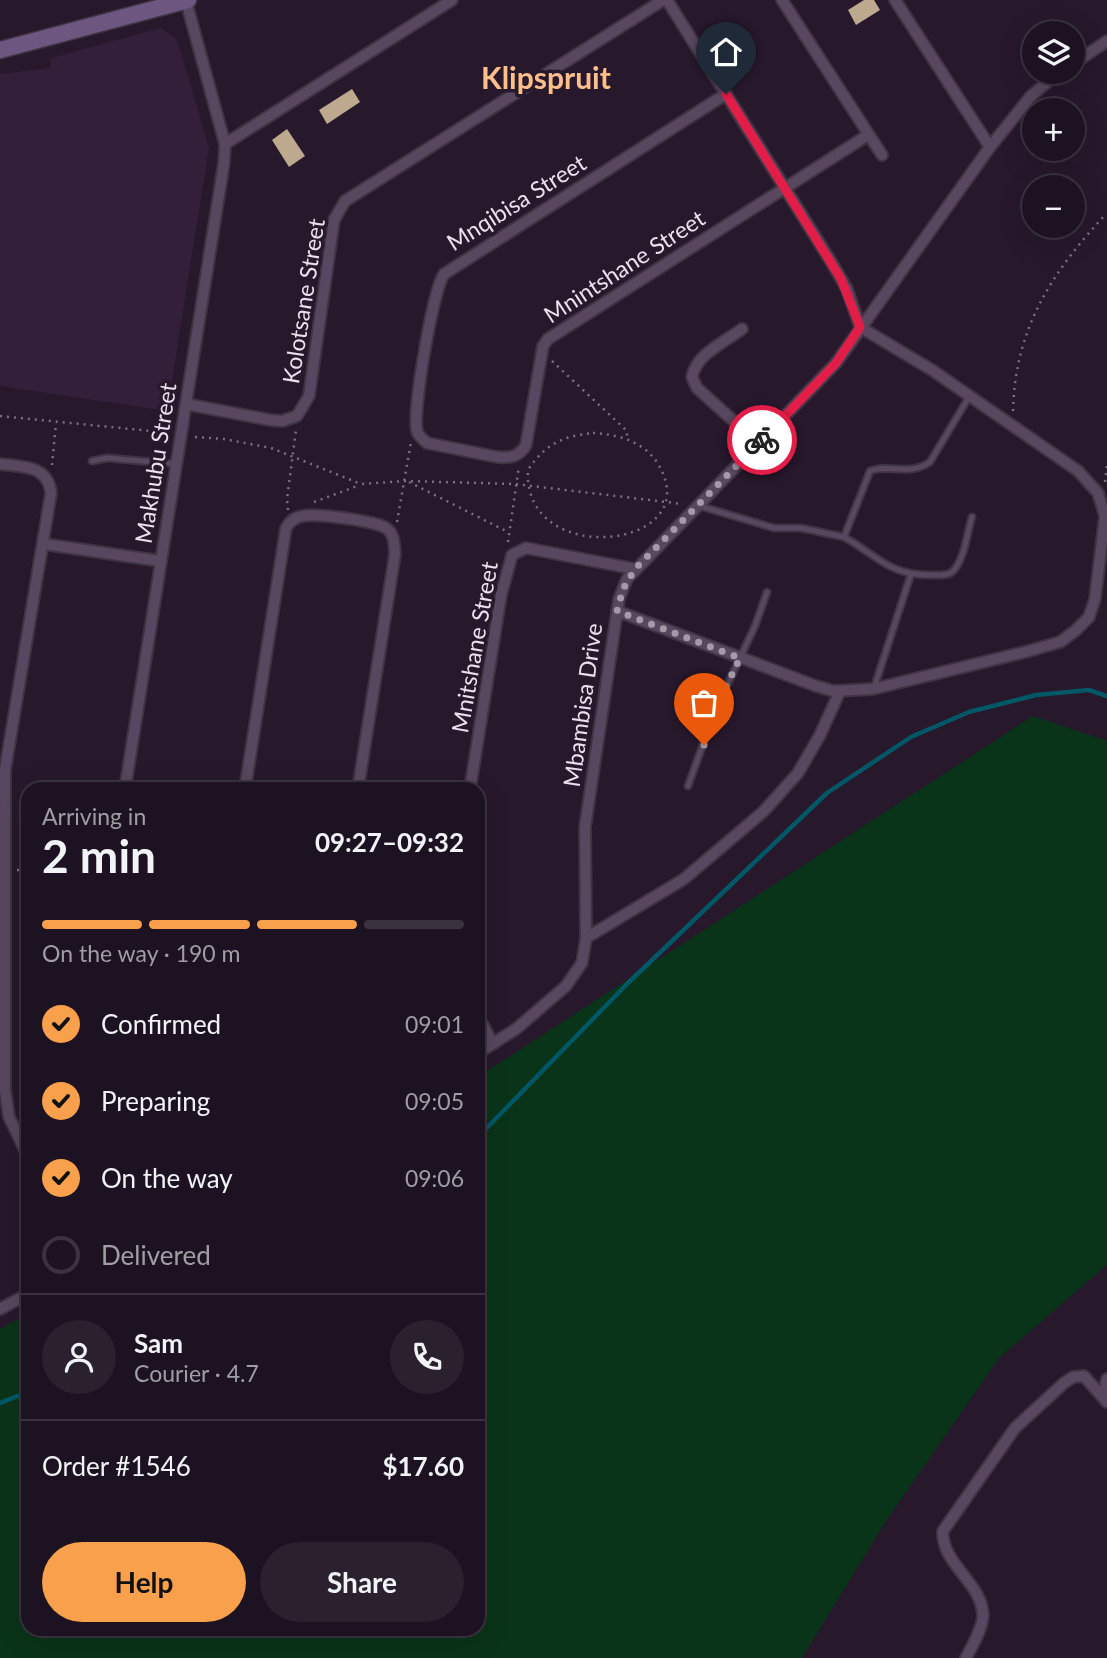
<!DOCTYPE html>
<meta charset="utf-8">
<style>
:root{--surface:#1d1221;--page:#2a202e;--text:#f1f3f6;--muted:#a09ea5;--line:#3b323f;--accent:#f9a04c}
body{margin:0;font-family:Lato,sans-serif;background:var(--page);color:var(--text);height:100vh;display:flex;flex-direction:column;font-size:26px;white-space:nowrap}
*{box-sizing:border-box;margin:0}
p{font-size:23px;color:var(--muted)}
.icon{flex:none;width:38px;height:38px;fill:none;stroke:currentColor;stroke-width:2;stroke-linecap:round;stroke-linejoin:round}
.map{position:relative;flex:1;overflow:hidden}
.details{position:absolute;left:21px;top:782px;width:464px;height:854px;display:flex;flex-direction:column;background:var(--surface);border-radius:21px;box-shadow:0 7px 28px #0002,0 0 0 2px var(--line)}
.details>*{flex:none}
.fabs{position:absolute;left:1022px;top:21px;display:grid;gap:14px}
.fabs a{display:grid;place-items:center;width:63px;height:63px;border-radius:50%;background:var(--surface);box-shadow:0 7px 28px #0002,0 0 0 2px var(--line);font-size:35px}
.pin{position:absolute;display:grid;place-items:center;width:60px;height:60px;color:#fff;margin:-72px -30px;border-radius:50% 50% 50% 0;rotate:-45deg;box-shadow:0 0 7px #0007}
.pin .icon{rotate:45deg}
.courier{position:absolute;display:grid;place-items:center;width:70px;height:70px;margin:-35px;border:5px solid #e11d48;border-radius:50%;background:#fff;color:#222;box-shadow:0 2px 9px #0007}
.overview em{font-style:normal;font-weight:700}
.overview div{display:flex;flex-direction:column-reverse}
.overview{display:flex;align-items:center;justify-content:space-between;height:119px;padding:0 21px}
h1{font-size:46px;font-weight:700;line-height:52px}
.bar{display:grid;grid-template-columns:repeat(4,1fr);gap:10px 7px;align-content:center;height:84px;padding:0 21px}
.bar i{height:9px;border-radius:5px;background:var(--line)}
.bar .on{background:var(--accent)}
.bar p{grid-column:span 4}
.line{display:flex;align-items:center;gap:18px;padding:0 21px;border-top:2px solid var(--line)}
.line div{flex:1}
.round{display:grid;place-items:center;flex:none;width:74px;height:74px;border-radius:37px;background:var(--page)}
ol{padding:0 21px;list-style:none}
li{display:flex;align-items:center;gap:21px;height:77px}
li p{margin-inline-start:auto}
li .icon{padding:7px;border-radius:50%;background:var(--accent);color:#111;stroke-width:4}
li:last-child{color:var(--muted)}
li i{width:38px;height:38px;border:4px solid var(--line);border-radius:50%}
.button{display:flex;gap:14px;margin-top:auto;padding:14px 21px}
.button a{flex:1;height:80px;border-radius:42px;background:var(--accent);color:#111;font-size:28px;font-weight:700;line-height:80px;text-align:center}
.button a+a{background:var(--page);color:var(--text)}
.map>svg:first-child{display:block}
.built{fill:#331f39}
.green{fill:#0a3419}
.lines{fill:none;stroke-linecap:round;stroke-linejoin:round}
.stream{stroke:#005766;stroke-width:4.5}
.building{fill:#bda98e}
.lane-casing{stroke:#403444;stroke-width:9}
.street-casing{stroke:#403444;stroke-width:14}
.secondary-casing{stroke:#403444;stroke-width:19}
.path{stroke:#7d7081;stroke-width:2.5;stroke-dasharray:2 5;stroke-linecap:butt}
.lane{stroke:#58475e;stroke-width:5}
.street{stroke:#58475e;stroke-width:10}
.secondary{stroke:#6d5781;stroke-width:16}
.done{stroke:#a69aaa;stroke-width:7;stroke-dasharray:0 12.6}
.route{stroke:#e11d48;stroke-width:9}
.labels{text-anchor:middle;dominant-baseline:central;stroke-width:7;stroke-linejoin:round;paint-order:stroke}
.street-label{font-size:23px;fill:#ebe0ee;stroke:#27182c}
.district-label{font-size:30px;font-weight:bold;fill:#febf8a;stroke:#27182c}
</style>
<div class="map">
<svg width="1107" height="1658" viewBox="0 0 1107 1658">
<rect width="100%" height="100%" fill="#27182c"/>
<polygon class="built" points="160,28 177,39 209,148 167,411 0,386 0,74 50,68 51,58"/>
<polygon class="green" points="1033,716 1107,741 1107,1265 999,1358 886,1521 802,1658 0,1658 0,1329 28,1314 28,1629 478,1629 478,1077"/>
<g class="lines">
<g class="stream">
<polyline points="478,1137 628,983 827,793 911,737 969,712 1036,695 1089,690 1107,696"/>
<polyline points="0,1403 28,1392"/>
</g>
</g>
<g class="building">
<polygon points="864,0 874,0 880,10 856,25 848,10"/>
<polygon points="352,89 360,102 327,124 319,110"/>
<polygon points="287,129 305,156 289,167 272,140"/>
</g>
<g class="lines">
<defs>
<g id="lane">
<path d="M969,397L930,462C908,477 886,463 870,471L844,537C878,556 889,576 933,575C941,575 949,576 954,570C965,557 967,533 972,517"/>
<polyline points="92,461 107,458 176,464"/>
<polyline points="700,506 774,528 801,528 844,537"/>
<polyline points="874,688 911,574"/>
<polyline points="688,786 715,711 755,626 767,592"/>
</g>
<g id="street">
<polyline points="667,0 830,260 847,289 860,327"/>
<polyline points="782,0 882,155"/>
<polyline points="895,0 990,147"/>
<polyline points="1073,64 1107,41"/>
<path d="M726,94L444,274C433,290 412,412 417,431C418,436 423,439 427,443L497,457C510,458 519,457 526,445L543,346L548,339L868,135"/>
<polyline points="225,144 452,0"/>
<path d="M742,329C725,342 696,354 692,377L697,388L759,444"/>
<polyline points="186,404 270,420 282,421 297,416 309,396 334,220 345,201 663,0"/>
<path d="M0,464C23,467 48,465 51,493L5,770V1090L9,1117L28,1156"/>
<polyline points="44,544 160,561"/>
<polyline points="617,611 816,686 833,691 873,689 1025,652 1060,642 1075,631 1089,617 1095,599 1105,516 1098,493 1078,471 932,370 860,327"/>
<polyline points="125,789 224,163 225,144 186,1"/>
<path d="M245,789L286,528C290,521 295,517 303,516C316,513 375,521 386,528C395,534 394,545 395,554L358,789"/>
<polyline points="470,789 501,595 512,555 526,548 635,569"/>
<polyline points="586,938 684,879 764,811 798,773 820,735 840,691"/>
<polyline points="478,1016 493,1044"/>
<polyline points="478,1053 516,1029 566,986 582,963 586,938 585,827 619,599 627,579 836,363 990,147 1031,96 1059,72"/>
<polyline points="0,1309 28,1294"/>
<polyline points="1103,1396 1107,1379"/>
<path d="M966,1658C972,1646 982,1630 983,1616C983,1583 941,1564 943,1531L1015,1428L1064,1383L1073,1377L1084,1376L1107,1402"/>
</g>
<polyline id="secondary" points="0,50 188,0"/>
</defs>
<use href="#lane" class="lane-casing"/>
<use href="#street" class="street-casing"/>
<use href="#secondary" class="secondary-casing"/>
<g class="path">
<polyline points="552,361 627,431 627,437"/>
<path d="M1013,411C1015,329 1051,273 1106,214"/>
<polyline points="0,416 171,433"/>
<path d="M593,433C617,434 645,442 658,464C710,549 522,571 528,470C545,444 563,436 593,433Z"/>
<polyline points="195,437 224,439 271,448 361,484 406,481 515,484 683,504"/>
<polyline points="52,465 56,423"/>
<polyline points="409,482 508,532"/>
<polyline points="1105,482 1107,465"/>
<polyline points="314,502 360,485"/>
<polyline points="288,510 287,499 296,430"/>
<polyline points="397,522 411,442"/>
<polyline points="508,542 519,466"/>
<polyline points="17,870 28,870"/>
</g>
<use href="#lane" class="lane"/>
<use href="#street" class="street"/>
<use href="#secondary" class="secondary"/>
</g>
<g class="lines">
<polyline class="done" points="704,745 723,693 740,658 617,611 623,589 635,569 762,440"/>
<polyline class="route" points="726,94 841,279 860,327 836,363 762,440"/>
</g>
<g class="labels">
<g class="street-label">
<text transform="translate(516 202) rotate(-32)">Mnqibisa Street</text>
<text transform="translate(624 266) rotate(-33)">Mnintshane Street</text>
<text transform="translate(303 301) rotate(-81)">Kolotsane Street</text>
<text transform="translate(155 463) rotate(-81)">Makhubu Street</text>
<text transform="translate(474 647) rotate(-80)">Mnitshane Street</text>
<text transform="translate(582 705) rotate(-82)">Mbambisa Drive</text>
</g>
<g class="district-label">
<text x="546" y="77">Klipspruit</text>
</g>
</g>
</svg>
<div class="fabs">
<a><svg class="icon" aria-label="layers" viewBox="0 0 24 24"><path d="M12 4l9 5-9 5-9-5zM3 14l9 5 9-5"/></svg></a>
<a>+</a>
<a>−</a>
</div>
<div class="pin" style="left:704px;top:745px;background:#ea580c"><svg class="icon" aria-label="bag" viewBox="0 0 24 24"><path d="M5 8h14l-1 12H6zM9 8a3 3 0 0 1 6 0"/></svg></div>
<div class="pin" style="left:726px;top:94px;background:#1f2937"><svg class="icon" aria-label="home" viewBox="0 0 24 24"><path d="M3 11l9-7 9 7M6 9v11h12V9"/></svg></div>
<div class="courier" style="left:762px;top:440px"><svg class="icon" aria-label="bike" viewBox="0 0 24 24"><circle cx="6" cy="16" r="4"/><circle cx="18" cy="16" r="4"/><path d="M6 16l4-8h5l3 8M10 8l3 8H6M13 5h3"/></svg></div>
<section class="details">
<div class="overview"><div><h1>2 min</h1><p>Arriving in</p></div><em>09:27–09:32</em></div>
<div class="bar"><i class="on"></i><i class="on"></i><i class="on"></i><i></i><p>On the way · 190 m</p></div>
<ol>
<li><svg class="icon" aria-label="check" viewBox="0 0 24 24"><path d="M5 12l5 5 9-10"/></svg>Confirmed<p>09:01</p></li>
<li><svg class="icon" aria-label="check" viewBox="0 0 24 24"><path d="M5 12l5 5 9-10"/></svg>Preparing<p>09:05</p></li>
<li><svg class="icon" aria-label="check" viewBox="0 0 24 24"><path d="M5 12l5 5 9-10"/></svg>On the way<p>09:06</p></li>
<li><i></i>Delivered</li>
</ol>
<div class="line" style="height:126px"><a class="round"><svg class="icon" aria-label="person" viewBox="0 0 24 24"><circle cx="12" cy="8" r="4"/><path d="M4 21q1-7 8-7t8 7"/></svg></a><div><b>Sam</b><p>Courier · 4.7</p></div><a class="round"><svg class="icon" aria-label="phone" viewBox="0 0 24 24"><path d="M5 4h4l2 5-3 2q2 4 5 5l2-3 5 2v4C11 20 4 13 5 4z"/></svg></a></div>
<div class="line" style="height:91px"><div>Order #1546</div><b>$17.60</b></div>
<div class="button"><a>Help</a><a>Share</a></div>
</section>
</div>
